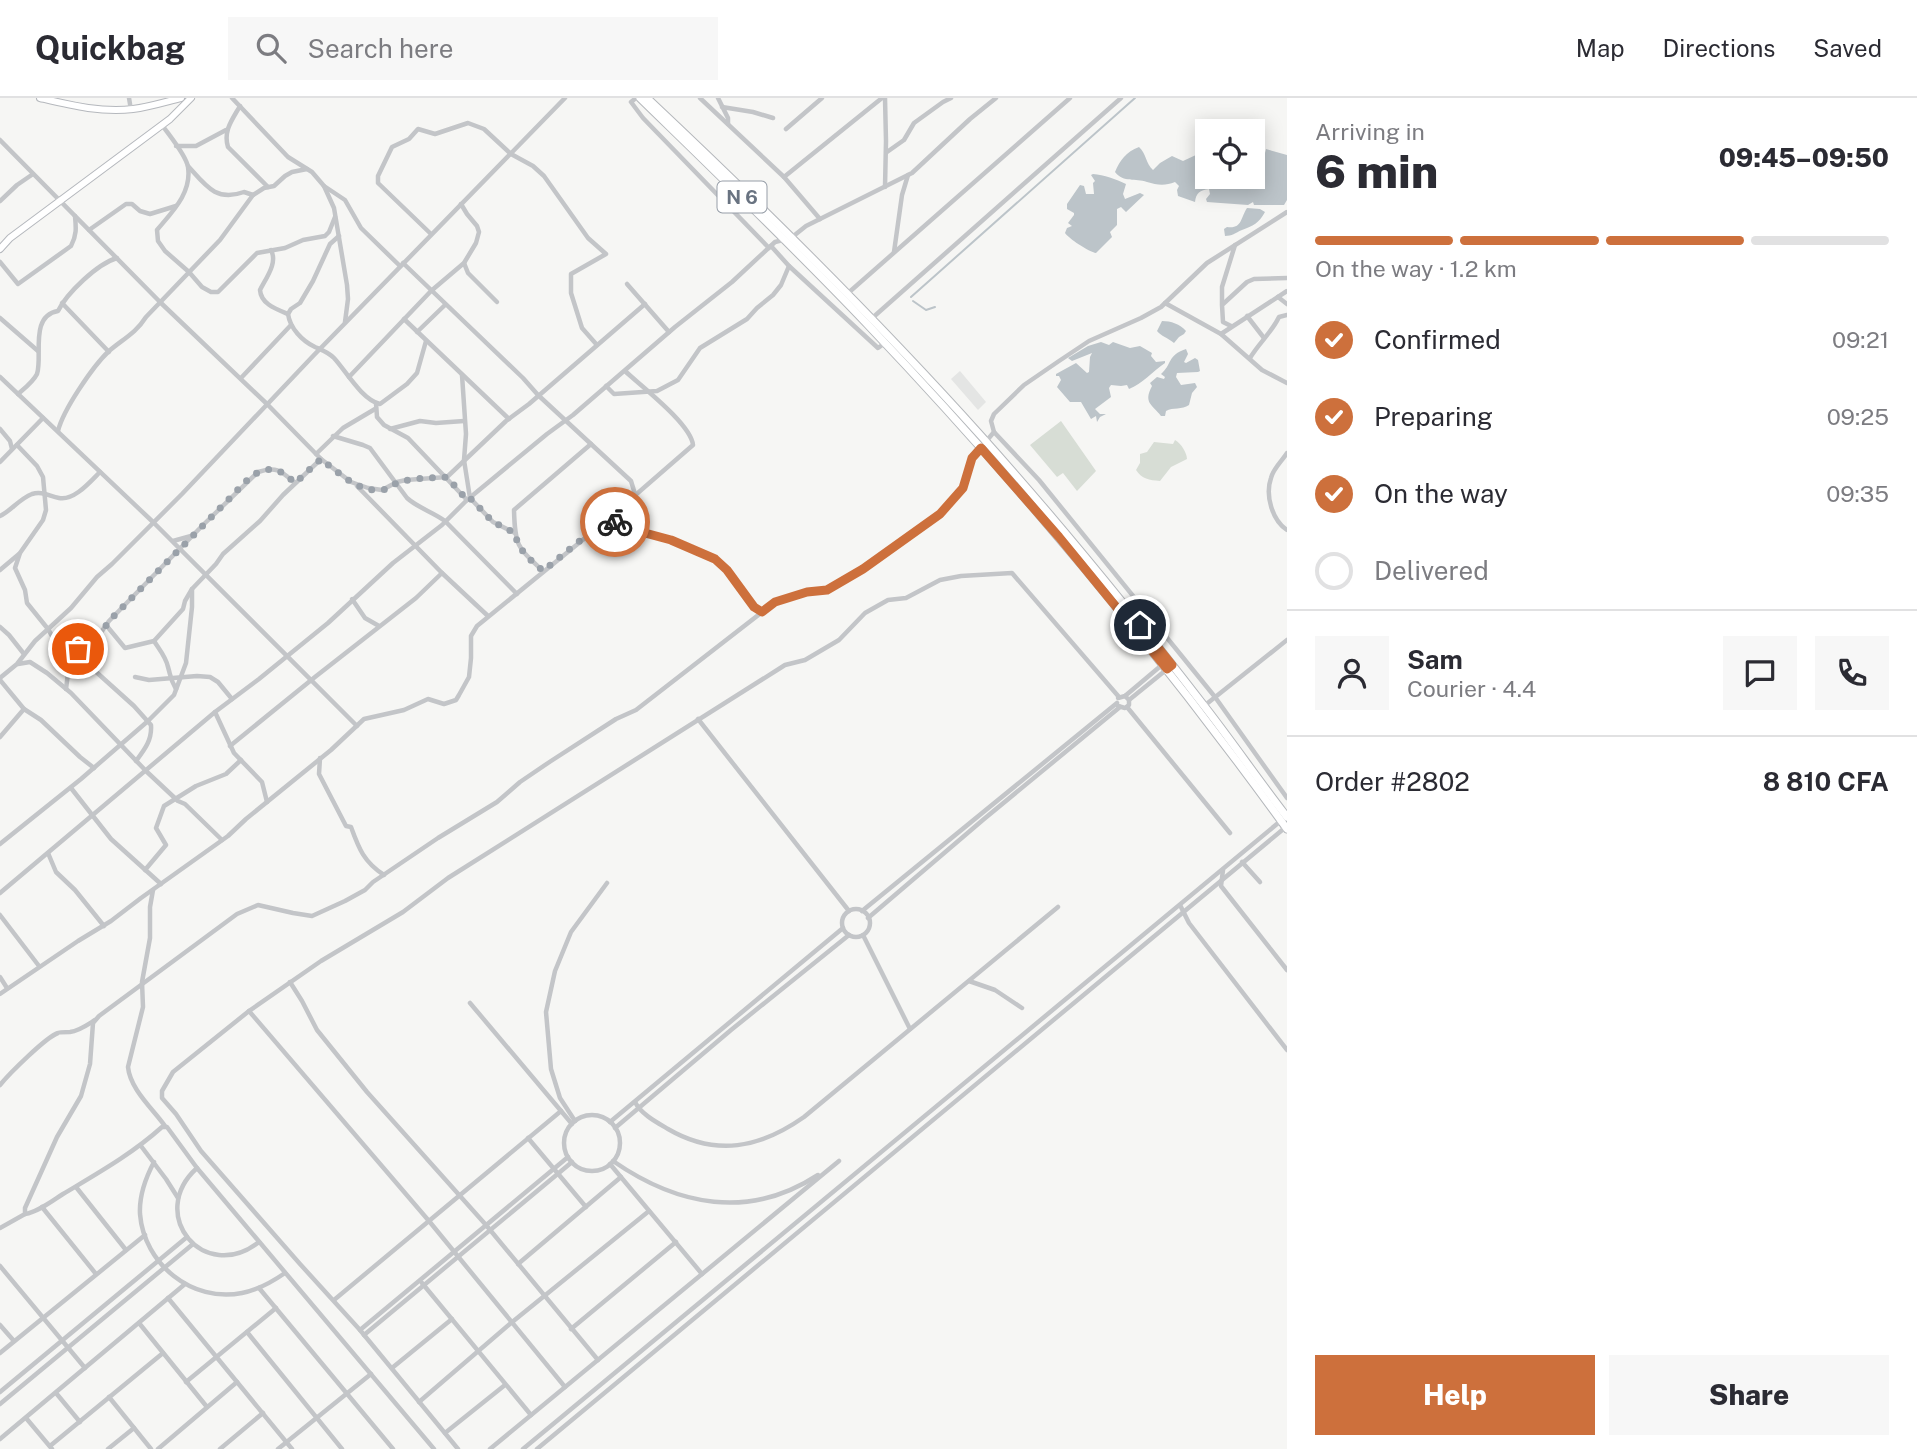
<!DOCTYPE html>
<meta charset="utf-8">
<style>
:root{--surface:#fff;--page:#f7f7f7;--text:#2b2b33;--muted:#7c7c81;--line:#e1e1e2;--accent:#cd703c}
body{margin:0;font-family:"Public Sans",sans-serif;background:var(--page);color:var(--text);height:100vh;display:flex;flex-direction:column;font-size:26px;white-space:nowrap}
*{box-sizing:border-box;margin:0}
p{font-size:23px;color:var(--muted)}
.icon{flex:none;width:38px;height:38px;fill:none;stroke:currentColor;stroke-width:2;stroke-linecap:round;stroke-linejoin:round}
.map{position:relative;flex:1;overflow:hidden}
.panel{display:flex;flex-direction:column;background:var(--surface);width:630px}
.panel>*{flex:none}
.controls{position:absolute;left:1195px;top:21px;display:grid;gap:14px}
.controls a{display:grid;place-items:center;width:70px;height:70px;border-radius:0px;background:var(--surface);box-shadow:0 4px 18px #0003;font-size:35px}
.pin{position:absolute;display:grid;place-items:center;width:60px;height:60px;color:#fff;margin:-30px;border:4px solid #fff;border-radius:50%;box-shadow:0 2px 7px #0007}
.courier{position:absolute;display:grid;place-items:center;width:70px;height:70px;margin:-35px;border:5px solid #cd703c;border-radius:50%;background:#fff;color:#222;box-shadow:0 2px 9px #0007}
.overview em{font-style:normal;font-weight:800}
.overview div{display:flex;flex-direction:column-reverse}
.overview{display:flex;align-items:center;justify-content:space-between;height:119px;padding:0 28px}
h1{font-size:46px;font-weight:800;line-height:52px}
.bar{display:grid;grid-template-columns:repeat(4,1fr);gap:10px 7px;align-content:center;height:84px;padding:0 28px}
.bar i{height:9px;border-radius:5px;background:var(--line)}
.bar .selected{background:var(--accent)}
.bar p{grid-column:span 4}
.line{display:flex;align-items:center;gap:18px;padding:0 28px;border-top:2px solid var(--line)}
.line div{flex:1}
.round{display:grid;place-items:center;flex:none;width:74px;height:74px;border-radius:0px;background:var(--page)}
ol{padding:0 28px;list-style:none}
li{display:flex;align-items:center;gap:21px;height:77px}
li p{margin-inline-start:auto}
li .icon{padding:7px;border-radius:50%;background:var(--accent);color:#fff;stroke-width:4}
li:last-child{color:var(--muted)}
li i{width:38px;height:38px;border:4px solid var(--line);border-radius:50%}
.cta{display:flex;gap:14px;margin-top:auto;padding:14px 28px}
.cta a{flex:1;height:80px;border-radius:0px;background:var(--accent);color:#fff;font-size:28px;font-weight:800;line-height:80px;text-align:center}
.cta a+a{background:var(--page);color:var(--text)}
header{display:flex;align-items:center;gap:42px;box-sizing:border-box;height:98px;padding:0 35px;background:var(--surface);border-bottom:2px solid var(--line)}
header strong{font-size:33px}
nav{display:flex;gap:38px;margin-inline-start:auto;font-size:24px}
.search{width:490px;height:63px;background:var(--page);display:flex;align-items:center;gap:18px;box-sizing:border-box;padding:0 24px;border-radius:0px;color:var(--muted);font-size:26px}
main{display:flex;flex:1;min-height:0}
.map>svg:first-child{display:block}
.built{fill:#e4e5e4}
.green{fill:#d7ddd5}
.water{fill:#bcc4c9}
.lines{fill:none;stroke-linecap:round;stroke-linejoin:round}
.stream{stroke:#bcc4c9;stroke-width:2}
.secondary-casing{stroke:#b5b8bd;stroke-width:8}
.primary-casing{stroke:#b4b7bb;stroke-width:9}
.street{stroke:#c3c5c8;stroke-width:4.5}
.secondary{stroke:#fff;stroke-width:6}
.primary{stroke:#fff;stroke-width:7}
.done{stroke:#9aa1a9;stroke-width:7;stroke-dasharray:0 12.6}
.route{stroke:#cd703c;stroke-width:9}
.labels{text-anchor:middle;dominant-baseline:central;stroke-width:7;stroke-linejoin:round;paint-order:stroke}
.shield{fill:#fff;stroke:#969da7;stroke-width:2}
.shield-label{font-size:19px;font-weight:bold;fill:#697381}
</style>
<header>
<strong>Quickbag</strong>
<div class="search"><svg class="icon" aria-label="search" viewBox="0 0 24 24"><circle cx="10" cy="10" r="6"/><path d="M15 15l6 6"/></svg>Search here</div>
<nav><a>Map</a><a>Directions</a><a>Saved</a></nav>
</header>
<main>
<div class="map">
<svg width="1287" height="1351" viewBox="0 0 1287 1351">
<rect width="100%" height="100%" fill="#f6f6f4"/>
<polygon class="built" points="960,273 986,304 978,312 951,281"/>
<g class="green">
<polygon points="1061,323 1096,373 1077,393 1063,375 1057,379 1030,347"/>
<path d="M1175,342C1181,345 1187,355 1187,361L1171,369L1160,383C1149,382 1142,381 1136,372L1140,365V356L1147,354L1154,344L1173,346Z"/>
</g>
<g class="water">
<path d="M1205,45H1207L1208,79H1253V54L1262,58L1265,55L1266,51L1287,57V102L1284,107H1254L1253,104L1248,107L1207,104L1206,101L1210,96L1209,91C1200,92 1196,95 1195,104L1178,98L1177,92L1179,88L1175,84C1165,88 1157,87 1147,84C1135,80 1124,85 1115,74C1120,62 1126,54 1139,49C1146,55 1146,66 1153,72L1160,65L1172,58L1183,63L1198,56Z"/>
<path d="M1093,76C1104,77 1116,81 1126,86L1123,96L1125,101L1140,95L1144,97L1126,114L1121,109L1117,111V127L1110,134L1112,139L1096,155C1089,154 1068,140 1065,135L1067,130L1072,128L1068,125L1074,117V115L1067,111V106L1080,87L1084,88L1086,96H1094L1093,85L1095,83L1091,77Z"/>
<path d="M1247,110L1260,111L1265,114C1259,125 1253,128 1242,132C1235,135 1232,138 1225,138L1224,131L1227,129C1242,131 1240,121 1247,110Z"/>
<path d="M1162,223C1171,223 1180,226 1186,233L1184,236L1179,239L1174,245C1168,240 1161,238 1157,233Z"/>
<path d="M1101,244L1109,247L1113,244L1130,250L1140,248L1152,255L1151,258L1156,264L1165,263V265C1153,273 1142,286 1129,291L1127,287L1121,288L1111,287L1109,290L1111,299L1095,311L1100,316H1106L1100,319L1097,324L1096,318L1091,321L1081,304H1070L1057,289L1061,282L1059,278H1056V276L1076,265L1087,275L1089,274L1090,259L1092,255L1072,263L1068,260L1088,248Z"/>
<path d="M1186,251L1188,256L1184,264L1186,265L1195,260L1198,262L1200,273L1198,274L1177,275L1176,279L1181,287L1195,285L1197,289L1192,295L1189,307C1182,312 1173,309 1166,313L1165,318H1161C1152,306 1143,305 1152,288L1150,285L1157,279L1164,281L1165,279L1161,276C1172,267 1167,257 1186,251Z"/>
</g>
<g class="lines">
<g class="stream">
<polyline points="911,199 1135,0"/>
<polyline points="913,203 926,212 935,209"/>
</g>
<defs>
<g id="secondary">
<path d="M40,0C70,7 102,15 133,11C149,9 165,4 181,0"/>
<polyline points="0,151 10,140 170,21 191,0"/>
</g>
<g id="primary">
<path d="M640,0C717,75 794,149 868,227C1019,386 1159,554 1287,731"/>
<path d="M647,0C763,109 876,221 982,339C1060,426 1134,517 1205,609C1233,645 1259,683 1287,719"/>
</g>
</defs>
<use href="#secondary" class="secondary-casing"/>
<use href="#primary" class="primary-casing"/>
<g class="street">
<polyline points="129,0 131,12"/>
<polyline points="232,0 288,59 312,74 324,88 334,110 347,187 348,201 345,224"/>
<polyline points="636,0 631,4 643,20 769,150"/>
<polyline points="700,0 784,79 820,121"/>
<polyline points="718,0 728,20 728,26"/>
<path d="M240,8C232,22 223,33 228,49L268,89"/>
<polyline points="722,9 753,14 773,20"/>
<path d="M162,27C169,37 186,57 188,69C192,95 172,114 157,132L158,143L165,153L189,174L202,189L211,194H218L257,155L285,150L303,142L325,138L329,134L335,119"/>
<polyline points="786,31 822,0"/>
<polyline points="0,42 161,205 267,306 321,361 351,384 368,390 382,392 397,384 406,382 447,379 506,323 529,306 645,206"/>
<polyline points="176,48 196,48 226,32"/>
<polyline points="887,54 904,42 914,25 943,4 951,0"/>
<path d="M188,68C206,88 216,104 244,94L253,97"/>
<polyline points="784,79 882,0"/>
<polyline points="324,88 345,102 361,130 400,168"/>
<polyline points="885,89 886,43 885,0"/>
<polyline points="0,103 17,87 33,76"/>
<polyline points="1287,114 1207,165 1161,209 1141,220 1089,243 1059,263 1024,287 994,316 991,323 994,334 1039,382 1215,599 1287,700"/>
<polyline points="89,132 126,106 132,106 140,113 150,116 176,108"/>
<polyline points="431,136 378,85 378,78 392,49 409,41 418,31 435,36 468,25 484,31 511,56 533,68 544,78 588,140 606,156 571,176 571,195 582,230 597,247"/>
<path d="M339,138L330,146L313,183L300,205L291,211L288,216C290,230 302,243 315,249C322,252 328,254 334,260C346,273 362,302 380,306L407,286L417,275L426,243"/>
<polyline points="791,140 806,128 912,75 970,21 996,0"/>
<polyline points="771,148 789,168 878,250 885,245"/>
<path d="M271,152C278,165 266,180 260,192C261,206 276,211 288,216"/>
<polyline points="894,154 902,97 908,77"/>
<path d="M0,164L18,186L71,148C77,137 76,129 75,118"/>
<polyline points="403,165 523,280 538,297 631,383 635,396"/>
<polyline points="464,165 468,175 497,204"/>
<polyline points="627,186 669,234"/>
<polyline points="847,196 1070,0"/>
<polyline points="1278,199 1287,206"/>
<polyline points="62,205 109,254"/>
<polyline points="1165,205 1221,236 1262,272 1287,285"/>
<polyline points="1222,206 1222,189 1235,147"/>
<polyline points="1247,218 1264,240"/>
<polyline points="0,220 38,253"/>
<polyline points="404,221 509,321"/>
<polyline points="870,222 1121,0"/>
<polyline points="1231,228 1223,224 1222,207 1247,184 1254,181 1287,180"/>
<polyline points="417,234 445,207"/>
<polyline points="1221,236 1287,193"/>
<path d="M1250,260C1259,245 1272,234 1279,219L1287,217"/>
<polyline points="462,277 466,336 464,362 470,400 493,424 515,435"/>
<polyline points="0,279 153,424 357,628"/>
<polyline points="349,279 431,193 464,165 476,145 479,134 477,128 467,116 461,106"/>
<polyline points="241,280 291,227"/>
<polyline points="606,288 614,296 657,293 678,282 700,250 747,221 757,210 773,197 781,187 789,168"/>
<path d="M18,296C25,290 33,284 37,276C43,259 29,218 58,213C67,195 97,166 117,160"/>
<polyline points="376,305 377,319 384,327 408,340 467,402"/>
<polyline points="0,331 10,343 12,351"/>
<polyline points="390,331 420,323 436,325 464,323"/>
<path d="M58,333C63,312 93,268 109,253C123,241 136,235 146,219L220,142L253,97L264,90L274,88L285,78L292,74L307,71"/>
<path d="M333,338L363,347L370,350L407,400C418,410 433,414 445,423L517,496"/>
<polyline points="17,347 37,368 43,379 46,412 43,422 20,455 15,470 25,492 27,505 48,531 69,567 66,591"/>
<path d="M1287,355C1282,363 1273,371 1271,380C1265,397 1272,422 1287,432"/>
<polyline points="316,356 343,330 375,311"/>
<polyline points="0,364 43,320"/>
<polyline points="357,388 442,475 488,518"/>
<path d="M0,418C11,413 19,401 32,396C42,393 49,398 59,400C74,403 90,384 100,374"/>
<polyline points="609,419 632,440 645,435 671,442 715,461 727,472 754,509 762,514"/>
<polyline points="173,443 191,438"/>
<polyline points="0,472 19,456"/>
<path d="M543,473C517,449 515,448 514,412L591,346"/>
<polyline points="352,501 365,520 379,528"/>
<polyline points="106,527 125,550 154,543"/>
<polyline points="0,529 9,537 24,556"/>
<path d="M61,552C91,548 92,548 109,523L202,428L258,374C277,368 281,373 295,385"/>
<polyline points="18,566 30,564 47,575 71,595 146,673 178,703 185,706 222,742"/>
<path d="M69,567L78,562L84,563L134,608L151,627C152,642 145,651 136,663"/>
<polyline points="135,579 149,582 197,578 210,579 218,584 232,601"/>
<polyline points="0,580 17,566 35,543 71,510 97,479 112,466 182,396 314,257 565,0"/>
<polyline points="0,582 24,611 41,622 80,659 94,670"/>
<path d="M176,591C170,581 171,579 168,569C166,559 159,551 154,543L183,511L185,503L192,491L216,466L223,456L260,423L283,397L321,361"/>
<polyline points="1118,600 1125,598 1163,566"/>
<polyline points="1129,602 1166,572"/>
<polyline points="1118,608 1125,610 1129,607 1129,602 1125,598"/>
<polyline points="1204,608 1287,542"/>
<polyline points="1127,609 1230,735"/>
<polyline points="215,614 234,655 262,684 267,704"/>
<polyline points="698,621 849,813"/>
<polyline points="0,639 24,611"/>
<polyline points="230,648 315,579 416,500 442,475"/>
<path d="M320,660L319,676L346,728L351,729C359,751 364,764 384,777"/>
<polyline points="71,690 111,741 161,786"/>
<polyline points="0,746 81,681 148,623 174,597 186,565 192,509 192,491"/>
<polyline points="48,755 56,774 75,792 104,828"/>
<polyline points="1242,764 1260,784"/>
<polyline points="145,772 166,747 156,730 164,708 196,688 226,676 241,662"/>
<polyline points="1223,772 1221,788 1287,872"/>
<path d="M153,792L150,809V840L142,884L143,909L128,969C130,991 153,1011 165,1028"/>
<polyline points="0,795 215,614 259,581 328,525 393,465 442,427 467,402 547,336 573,317 675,229 732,184 775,144 783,142"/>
<polyline points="1180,807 1189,825 1287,952"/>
<circle cx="856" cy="825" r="14"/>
<polyline points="862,813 1117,605"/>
<polyline points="0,817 39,868"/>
<polyline points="868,820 984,721 1120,609"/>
<polyline points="863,837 910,931"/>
<polyline points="0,879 7,890"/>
<polyline points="969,883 995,892 1022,910"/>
<polyline points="290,884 302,903 317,932 367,994 486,1127 598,1262"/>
<path d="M0,896L78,843L111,823L141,800L228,738L246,721L331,652L364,621L404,612L428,601L444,606L456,602L459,597L469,579L471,560V538L477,528L601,427L693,347C691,326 641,288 625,273"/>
<polyline points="470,905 572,1026"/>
<polyline points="249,913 429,1123 565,1289"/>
<path d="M0,987C9,976 46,939 58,935C59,934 68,934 70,934C79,933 87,927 95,922"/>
<path d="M635,1004C641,1016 656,1024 668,1031C716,1059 760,1050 804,1019L1058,809"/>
<circle cx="592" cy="1045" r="28"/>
<polyline points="575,1023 560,1000 551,971 546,914 555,873 571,834 607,785"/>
<polyline points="610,1024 843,830"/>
<polyline points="615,1030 731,932 849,837"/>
<polyline points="528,1040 586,1109"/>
<polyline points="141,1048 166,1081 178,1100"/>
<path d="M613,1063C678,1108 749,1122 818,1077"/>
<path d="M154,1064C145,1081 139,1097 140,1116C144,1166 192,1205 242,1195C258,1192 272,1184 285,1175"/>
<polyline points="610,1066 702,1176"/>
<path d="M197,1070C146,1116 204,1187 259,1144"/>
<polyline points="76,1089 126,1152"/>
<polyline points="42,1109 96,1176"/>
<path d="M25,1116C38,1114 52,1103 63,1096C98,1075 132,1056 162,1029H167L197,1070L434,1351"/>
<polyline points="0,1130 25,1116 25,1110 57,1039 81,998 90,966 93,925 99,918 237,816 258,807 293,815 312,818 345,803 365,792 373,784 438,740 497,704 520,684 551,663 616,621 636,612 775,504 807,494 827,492 863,471 941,416 963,390 972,360 994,334"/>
<polyline points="518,1166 621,1079"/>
<polyline points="0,1168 85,1270"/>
<polyline points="422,1185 531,1317"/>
<polyline points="259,1190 393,1351"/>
<polyline points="168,1200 292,1351"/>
<polyline points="334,1202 561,1013"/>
<polyline points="139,1225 207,1309"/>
<polyline points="0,1227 14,1243"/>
<polyline points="571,1231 676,1144"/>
<polyline points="360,1232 568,1059"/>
<polyline points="247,1234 342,1351"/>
<polyline points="364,1237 572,1064"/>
<polyline points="0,1255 145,1137"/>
<polyline points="392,1270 452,1221"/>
<polyline points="186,1284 276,1210"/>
<polyline points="0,1294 187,1139"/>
<polyline points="56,1295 80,1324"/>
<polyline points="109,1299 151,1351"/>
<polyline points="419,1304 511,1225 649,1113"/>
<polyline points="0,1306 193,1146"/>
<polyline points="26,1320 52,1351"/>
<polyline points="445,1335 505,1287"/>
<polyline points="0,1341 185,1186"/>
<polyline points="50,1348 163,1255"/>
<polyline points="108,1351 134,1330"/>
<polyline points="158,1351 237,1284"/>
<polyline points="220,1351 263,1315"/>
<polyline points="278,1351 371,1276"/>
<polyline points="458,1351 360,1232 300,1166 201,1053 176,1016 162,1000 162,993 173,974 249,913 321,863 403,814 448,780 785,567 805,562 839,542 865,515 888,502 906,500 940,482 961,478 1012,475 1119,599"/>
<polyline points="490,1351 839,1063"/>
<polyline points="523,1351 1283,721"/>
<polyline points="537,1351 1287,728"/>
</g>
<use href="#secondary" class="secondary"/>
<use href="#primary" class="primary"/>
</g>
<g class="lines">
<path class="done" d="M78,551C95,546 100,537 109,523C148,483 187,444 226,404C237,394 248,377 262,373C277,368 285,376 295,385L321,361C339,375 359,395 383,392C391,390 395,384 403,383C417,380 432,380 447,379L467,402L470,400L493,424L515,435C518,453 531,462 543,473L609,419L615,424"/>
<polyline class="route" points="615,424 632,440 645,435 671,442 715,461 727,472 754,509 762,514 775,504 807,494 827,492 863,471 940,416 963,390 972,360 981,350 1059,439 1167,571 1172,567 1140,527"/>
</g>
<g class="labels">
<rect class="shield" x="717.5" y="83.5" width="49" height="31" rx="5"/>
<g class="shield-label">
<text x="742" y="99">N 6</text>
</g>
</g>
</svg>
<div class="controls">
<a><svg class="icon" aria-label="locate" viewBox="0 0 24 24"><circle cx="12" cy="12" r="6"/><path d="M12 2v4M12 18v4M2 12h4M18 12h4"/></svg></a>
</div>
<div class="pin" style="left:78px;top:551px;background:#ea580c"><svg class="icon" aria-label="bag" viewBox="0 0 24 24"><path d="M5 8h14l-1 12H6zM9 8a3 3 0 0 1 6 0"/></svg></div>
<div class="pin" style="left:1140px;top:527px;background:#1f2937"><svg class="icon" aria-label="home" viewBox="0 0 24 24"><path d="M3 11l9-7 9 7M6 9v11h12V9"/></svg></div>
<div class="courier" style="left:615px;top:424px"><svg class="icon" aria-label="bike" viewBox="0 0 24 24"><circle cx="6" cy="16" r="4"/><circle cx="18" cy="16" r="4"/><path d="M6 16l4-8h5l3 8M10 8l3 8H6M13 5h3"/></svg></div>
</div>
<section class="panel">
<div class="overview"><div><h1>6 min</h1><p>Arriving in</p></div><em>09:45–09:50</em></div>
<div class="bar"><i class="selected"></i><i class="selected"></i><i class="selected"></i><i></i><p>On the way · 1.2 km</p></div>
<ol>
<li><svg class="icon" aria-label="check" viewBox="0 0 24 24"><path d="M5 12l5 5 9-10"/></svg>Confirmed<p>09:21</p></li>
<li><svg class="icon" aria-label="check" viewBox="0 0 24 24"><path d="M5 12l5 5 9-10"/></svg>Preparing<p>09:25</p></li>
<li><svg class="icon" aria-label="check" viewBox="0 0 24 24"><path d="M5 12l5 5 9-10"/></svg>On the way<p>09:35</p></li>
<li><i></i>Delivered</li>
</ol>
<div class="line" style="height:126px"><a class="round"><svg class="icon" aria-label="person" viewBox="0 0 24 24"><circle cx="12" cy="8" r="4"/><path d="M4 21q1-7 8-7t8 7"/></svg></a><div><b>Sam</b><p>Courier · 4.4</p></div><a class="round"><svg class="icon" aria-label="chat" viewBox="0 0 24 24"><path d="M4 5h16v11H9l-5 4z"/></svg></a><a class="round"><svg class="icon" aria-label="phone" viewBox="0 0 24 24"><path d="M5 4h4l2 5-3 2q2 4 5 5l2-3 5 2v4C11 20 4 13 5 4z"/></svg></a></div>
<div class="line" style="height:91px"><div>Order #2802</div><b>8 810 CFA</b></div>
<div class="cta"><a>Help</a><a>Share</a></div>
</section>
</main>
